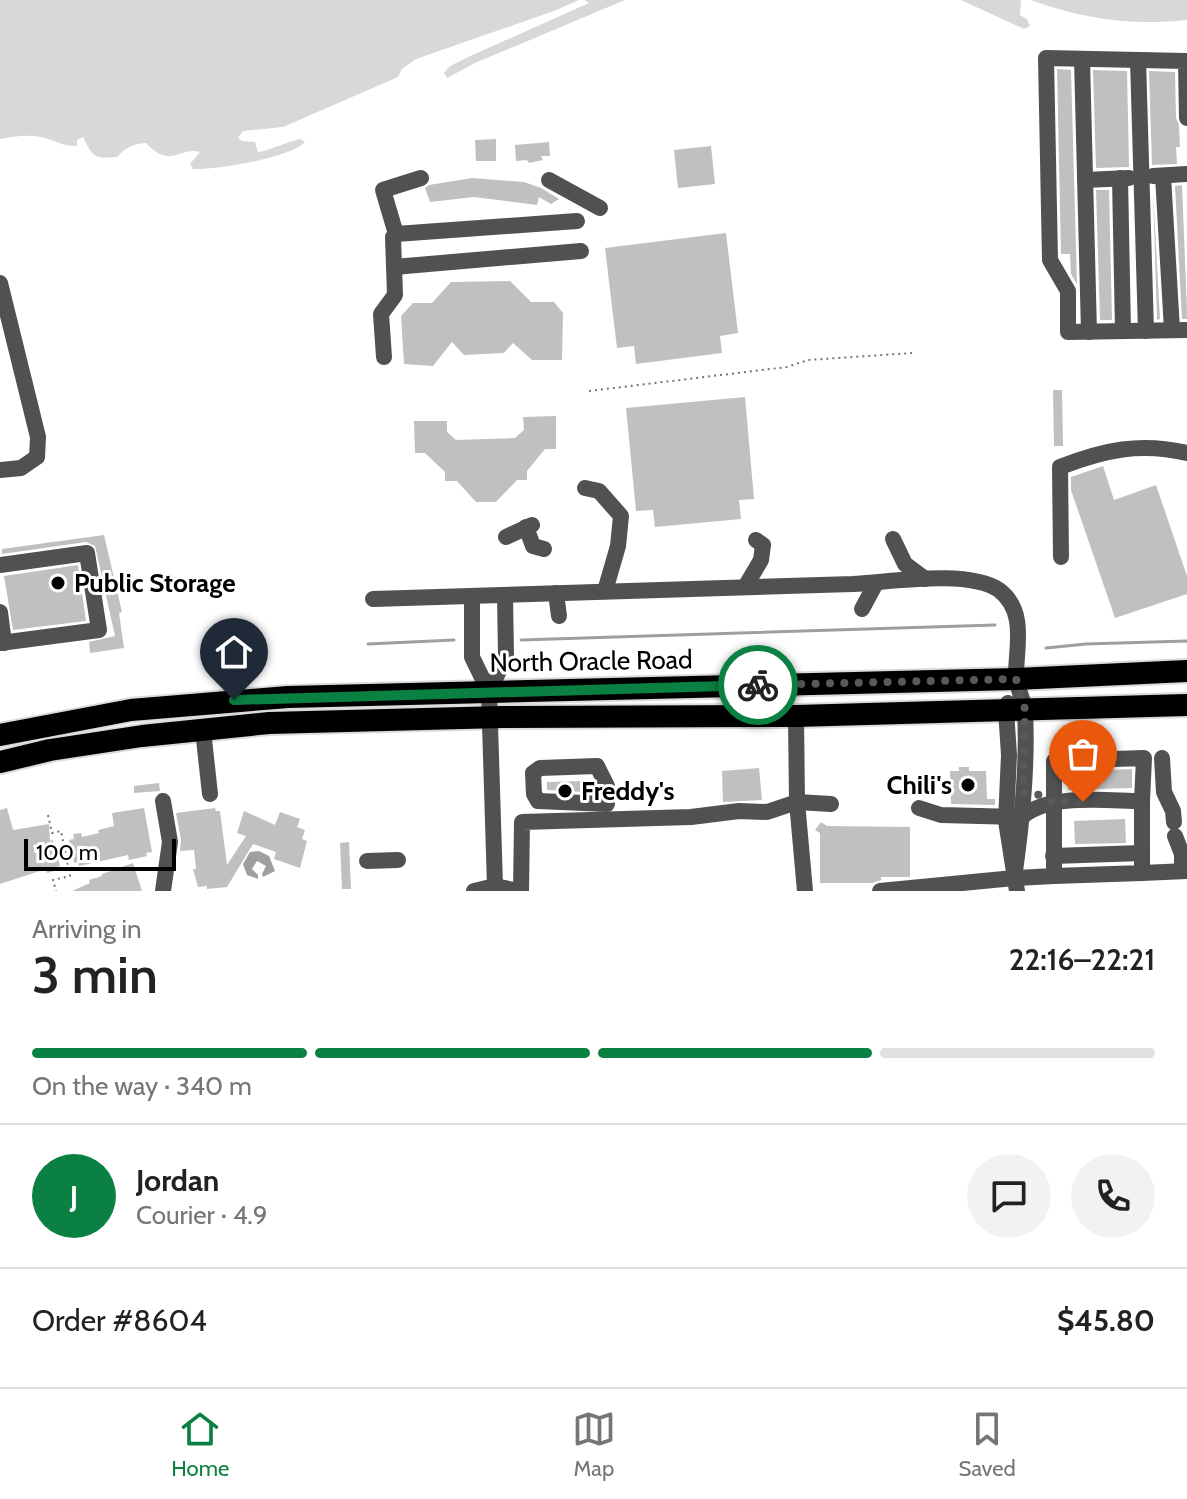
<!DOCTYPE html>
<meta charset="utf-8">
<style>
:root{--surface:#fff;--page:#f2f2f2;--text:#222;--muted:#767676;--line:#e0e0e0;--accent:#0b8043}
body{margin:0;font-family:Cabin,sans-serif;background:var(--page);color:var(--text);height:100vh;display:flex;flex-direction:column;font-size:30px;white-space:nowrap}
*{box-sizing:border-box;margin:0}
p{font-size:26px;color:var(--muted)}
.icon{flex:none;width:44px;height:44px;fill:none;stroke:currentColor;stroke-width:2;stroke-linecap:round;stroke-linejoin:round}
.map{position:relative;height:891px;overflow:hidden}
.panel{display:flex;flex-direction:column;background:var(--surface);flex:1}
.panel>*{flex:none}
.scale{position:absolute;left:24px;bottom:20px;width:152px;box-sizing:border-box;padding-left:8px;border:4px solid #000;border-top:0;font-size:22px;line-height:28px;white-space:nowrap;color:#000;-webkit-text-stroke:6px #fff;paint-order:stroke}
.pin{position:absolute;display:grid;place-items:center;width:68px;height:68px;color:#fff;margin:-82px -34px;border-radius:50% 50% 50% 0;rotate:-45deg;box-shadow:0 0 8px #0007}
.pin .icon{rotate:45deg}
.courier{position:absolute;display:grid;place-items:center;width:80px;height:80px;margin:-40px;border:6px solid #0b8043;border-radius:50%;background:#fff;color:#222;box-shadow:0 2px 10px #0007}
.headline em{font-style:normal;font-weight:600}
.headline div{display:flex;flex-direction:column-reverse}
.headline{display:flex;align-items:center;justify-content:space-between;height:136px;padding:0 32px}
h1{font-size:52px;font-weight:600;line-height:60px}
.bar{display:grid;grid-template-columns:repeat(4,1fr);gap:12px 8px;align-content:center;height:96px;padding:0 32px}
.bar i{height:10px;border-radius:6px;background:var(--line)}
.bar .current{background:var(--accent)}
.bar p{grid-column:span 4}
.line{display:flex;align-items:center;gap:20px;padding:0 32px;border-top:2px solid var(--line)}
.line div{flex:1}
.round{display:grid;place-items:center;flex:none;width:84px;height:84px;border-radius:42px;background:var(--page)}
.tabs{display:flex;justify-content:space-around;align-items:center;height:112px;border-top:2px solid var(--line);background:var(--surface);font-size:22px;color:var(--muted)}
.tabs a{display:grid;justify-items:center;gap:4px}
.tabs .current{color:var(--accent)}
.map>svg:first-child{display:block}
.green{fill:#d8d8d8}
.water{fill:#9f9f9f}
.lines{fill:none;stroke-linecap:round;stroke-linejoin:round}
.stream{stroke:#9f9f9f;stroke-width:3}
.building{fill:#c0c0c0}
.highway-casing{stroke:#dbdbdb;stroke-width:26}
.path{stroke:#737373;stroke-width:2;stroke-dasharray:2 4;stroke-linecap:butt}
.minor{stroke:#515151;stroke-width:16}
.highway{stroke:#000;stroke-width:22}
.done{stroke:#595959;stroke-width:8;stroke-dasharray:0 14.4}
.route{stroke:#0b8043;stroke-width:10}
.poi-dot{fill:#000;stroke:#fff;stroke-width:3}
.labels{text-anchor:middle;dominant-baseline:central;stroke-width:6;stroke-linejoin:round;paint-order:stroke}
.poi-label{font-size:26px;font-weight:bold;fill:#000;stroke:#fff;text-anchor:start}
.street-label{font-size:26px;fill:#000;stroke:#fff}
</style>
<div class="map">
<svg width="1187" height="891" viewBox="0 0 1187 891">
<rect width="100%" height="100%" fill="#fff"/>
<g class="green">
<path d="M0,0H579L554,11L416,59L402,69L398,77L283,127L243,131L238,138L242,141L255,142L258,152C268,151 286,142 300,139L305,142C290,158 216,170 193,169L190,164L200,152C180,146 171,170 146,143C133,144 126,147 117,157C94,159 93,157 83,137L77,140V146C65,147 56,141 45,138C31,134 15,136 0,139Z"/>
<polygon points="585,0 625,0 475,63 447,78 444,73 450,66 466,58 589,3"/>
<polygon points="961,0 1021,0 1020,15 1027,19 1030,26 1024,29"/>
<path d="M1031,0H1187V20C1131,26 1083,19 1031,0Z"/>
</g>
<polygon class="water" points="259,851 269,856 275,871 263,877 262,874 266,866 257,861 252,869 258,875 258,879 247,875 243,864 250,852"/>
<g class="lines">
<g class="stream">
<polyline points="521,640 995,625"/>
<polyline points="368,644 454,640"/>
<polyline points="1046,648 1086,644 1187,641"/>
</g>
</g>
<g class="building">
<polygon points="1057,69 1071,70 1077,284 1071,274 1070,254 1061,254"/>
<polygon points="1093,70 1127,71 1129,167 1096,168"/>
<polygon points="1149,71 1175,72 1176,118 1179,125 1180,147 1176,147 1177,164 1152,165"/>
<polygon points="496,139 496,161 476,161 475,140"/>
<polygon points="549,142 550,156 541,156 543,160 529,163 527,160 516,161 515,145"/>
<polygon points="711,146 715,184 678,188 674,150"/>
<polygon points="472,178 524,182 541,188 559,199 551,204 539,197 537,205 474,197 430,202 425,188 429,185"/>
<polygon points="1182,185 1187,311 1187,319 1182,319 1175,186"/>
<polygon points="1096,190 1109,190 1112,320 1100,320"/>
<polygon points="1153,191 1160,319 1157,320"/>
<polygon points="726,233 738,333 720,336 722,353 636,364 634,346 617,348 605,248"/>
<polygon points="510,281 531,302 554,302 563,313 562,360 532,360 513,343 504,353 464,355 452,342 433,366 404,364 401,316 413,303 432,303 451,282"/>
<polygon points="1053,390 1062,390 1063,446 1054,446"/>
<polygon points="745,397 754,499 739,500 741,519 655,527 653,510 636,511 626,408"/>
<polygon points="556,416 556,449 545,449 527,471 527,480 517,480 496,502 476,502 457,481 445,481 445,472 425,453 415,453 414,421 447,421 447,432 456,440 515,438 524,430 523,417"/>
<polygon points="1103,466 1114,500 1156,485 1187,576 1187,594 1115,618 1071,490 1071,477"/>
<polygon points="104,535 122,612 119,613 124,648 90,653 89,642 115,636 95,546 86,542 2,554 2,549"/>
<polygon points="78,565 86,621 13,630 4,576"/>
<polygon points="959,767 969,767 969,771 986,771 987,799 995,799 995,805 951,804 950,771 959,771"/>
<polygon points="759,768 762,800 723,802 722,771"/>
<polygon points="1132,769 1132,788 1068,790 1067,772"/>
<polygon points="582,781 583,792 547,790 547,782"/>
<polygon points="159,783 160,791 134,793 134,786"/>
<polygon points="7,808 13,830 49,824 50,841 53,840 60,866 57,867 58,870 47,873 46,869 0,884 0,810"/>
<polygon points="144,808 152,852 146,853 147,856 129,860 128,855 79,866 78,862 74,863 69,840 74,839 73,834 81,833 82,837 99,833 98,830 114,826 112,813"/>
<polygon points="215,808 216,811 220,811 227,865 246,836 237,833 244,811 275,825 280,812 300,819 297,827 305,830 302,839 307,841 300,868 274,859 276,852 253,844 227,887 207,889 207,886 198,887 193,869 196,869 194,850 180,851 181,840 176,813"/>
<polygon points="1125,819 1126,843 1075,844 1074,821"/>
<polygon points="821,822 827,826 910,827 910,877 881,877 881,880 872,883 820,883 820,833 815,830"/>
<polygon points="349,842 351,889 342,889 340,843"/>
<polygon points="133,863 142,891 72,891 90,883 89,880 102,876 102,874"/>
</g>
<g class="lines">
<defs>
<g id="highway">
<polyline points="0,735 131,710 288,697 1016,679 1187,671"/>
<polyline points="0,762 50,750 142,736 269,723 502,717 796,716 1187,705"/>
</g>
</defs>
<use href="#highway" class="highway-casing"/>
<g class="path">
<polyline points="589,391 787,367 808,360 912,353"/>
<polyline points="48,815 52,833 61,831 70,876 53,880 56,891"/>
</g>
<g class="minor">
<polyline points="1082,59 1089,332"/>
<polyline points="1138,60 1146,331"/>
<polyline points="1187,118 1186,61 1046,58 1050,260 1068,291 1068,332 1187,330"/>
<polyline points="1153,176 1187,174"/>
<polyline points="1163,176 1172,330"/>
<polyline points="1120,178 1123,331"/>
<polyline points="549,180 600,208"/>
<polyline points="1085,180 1129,178"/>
<polyline points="396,234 383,190 421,178"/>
<polyline points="394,267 581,251"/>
<polyline points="0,283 38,437 37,457 21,468 0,470"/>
<polyline points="384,357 381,314 395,295 393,237 396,234 577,221"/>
<polyline points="585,488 599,491 621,516 618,546 605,591"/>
<polyline points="526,527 533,546 544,549"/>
<polyline points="506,537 532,525"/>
<polyline points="893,539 905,564 925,579"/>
<path d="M1061,557L1060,467C1104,450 1140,442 1187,453"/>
<polyline points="0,565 87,553 99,630 0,643"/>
<polyline points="745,587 761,560 763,545 756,540"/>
<polyline points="556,593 559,616"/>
<polyline points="472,596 472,657 489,692 495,886"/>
<path d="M373,599L853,584C890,582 969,569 999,590C1027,611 1016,647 1016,676C1017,689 1024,700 1025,712C1028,767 1022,823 1014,878"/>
<polyline points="862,609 876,583"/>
<polyline points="0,612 4,643"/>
<polyline points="489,692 506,656 505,595"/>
<polyline points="1008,703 1006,710 1009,755 1006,821 1017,891"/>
<polyline points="796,716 797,802 805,891"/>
<polyline points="203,730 210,794"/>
<polyline points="1162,758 1164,792 1173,811 1174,822"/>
<polyline points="607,804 538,801 534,794 533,773 540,768 597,766 607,786"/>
<path d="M919,808L941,815L1022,817C1049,793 1107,801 1142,801V873L1054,876"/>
<polyline points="1175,836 1182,854 1182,871"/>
<polyline points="1053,856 1142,853"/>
<polyline points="367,861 398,860"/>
<polyline points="1142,873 1187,871"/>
<polyline points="163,891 170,842 163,801"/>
<polyline points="474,891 495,886 518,891"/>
<polyline points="521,891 522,822 691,817 739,811 767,812 797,802 831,804"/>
<polyline points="880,891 1014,878 1054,876 1054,761 1144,758 1142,801"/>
</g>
<use href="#highway" class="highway"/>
</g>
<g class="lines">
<polyline class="done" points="758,685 1016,679 1025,709 1023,793 1041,795 1053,802 1083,802"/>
<polyline class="route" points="234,700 758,685"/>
</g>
<g class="poi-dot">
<circle cx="58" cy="583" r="8"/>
<circle cx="968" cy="785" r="8"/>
<circle cx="565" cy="791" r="8"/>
</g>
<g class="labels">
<g class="poi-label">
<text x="74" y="583">Public Storage</text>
<text x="952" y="785" text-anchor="end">Chili's</text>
<text x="581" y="791">Freddy's</text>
</g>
<g class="street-label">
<text transform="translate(591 661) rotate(-1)">North Oracle Road</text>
</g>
</g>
</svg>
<div class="scale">100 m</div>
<div class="pin" style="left:1083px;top:802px;background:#ea580c"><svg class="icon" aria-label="bag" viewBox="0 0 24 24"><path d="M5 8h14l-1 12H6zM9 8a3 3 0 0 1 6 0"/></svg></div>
<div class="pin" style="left:234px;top:700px;background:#1f2937"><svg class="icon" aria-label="home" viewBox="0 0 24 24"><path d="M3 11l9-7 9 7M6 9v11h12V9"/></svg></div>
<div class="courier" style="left:758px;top:685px"><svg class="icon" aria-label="bike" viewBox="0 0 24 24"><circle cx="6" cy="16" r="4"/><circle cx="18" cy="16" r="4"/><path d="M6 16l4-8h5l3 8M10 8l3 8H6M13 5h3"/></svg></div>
</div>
<section class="panel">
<div class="headline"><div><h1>3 min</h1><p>Arriving in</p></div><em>22:16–22:21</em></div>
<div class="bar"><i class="current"></i><i class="current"></i><i class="current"></i><i></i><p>On the way · 340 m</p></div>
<div class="line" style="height:144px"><b class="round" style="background:var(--accent);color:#fff">J</b><div><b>Jordan</b><p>Courier · 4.9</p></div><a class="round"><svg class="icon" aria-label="chat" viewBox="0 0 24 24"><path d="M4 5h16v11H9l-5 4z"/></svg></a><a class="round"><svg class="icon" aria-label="phone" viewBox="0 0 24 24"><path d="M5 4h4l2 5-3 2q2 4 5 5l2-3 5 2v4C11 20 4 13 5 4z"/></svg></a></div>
<div class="line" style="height:104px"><div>Order #8604</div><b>$45.80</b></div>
</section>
<nav class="tabs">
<a class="current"><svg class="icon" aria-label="home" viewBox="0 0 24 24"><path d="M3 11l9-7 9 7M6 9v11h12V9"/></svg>Home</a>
<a><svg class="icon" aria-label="map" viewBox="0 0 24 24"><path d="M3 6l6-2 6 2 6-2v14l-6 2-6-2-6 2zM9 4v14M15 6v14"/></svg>Map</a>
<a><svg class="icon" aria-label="saved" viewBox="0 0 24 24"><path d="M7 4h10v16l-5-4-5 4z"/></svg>Saved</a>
</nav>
